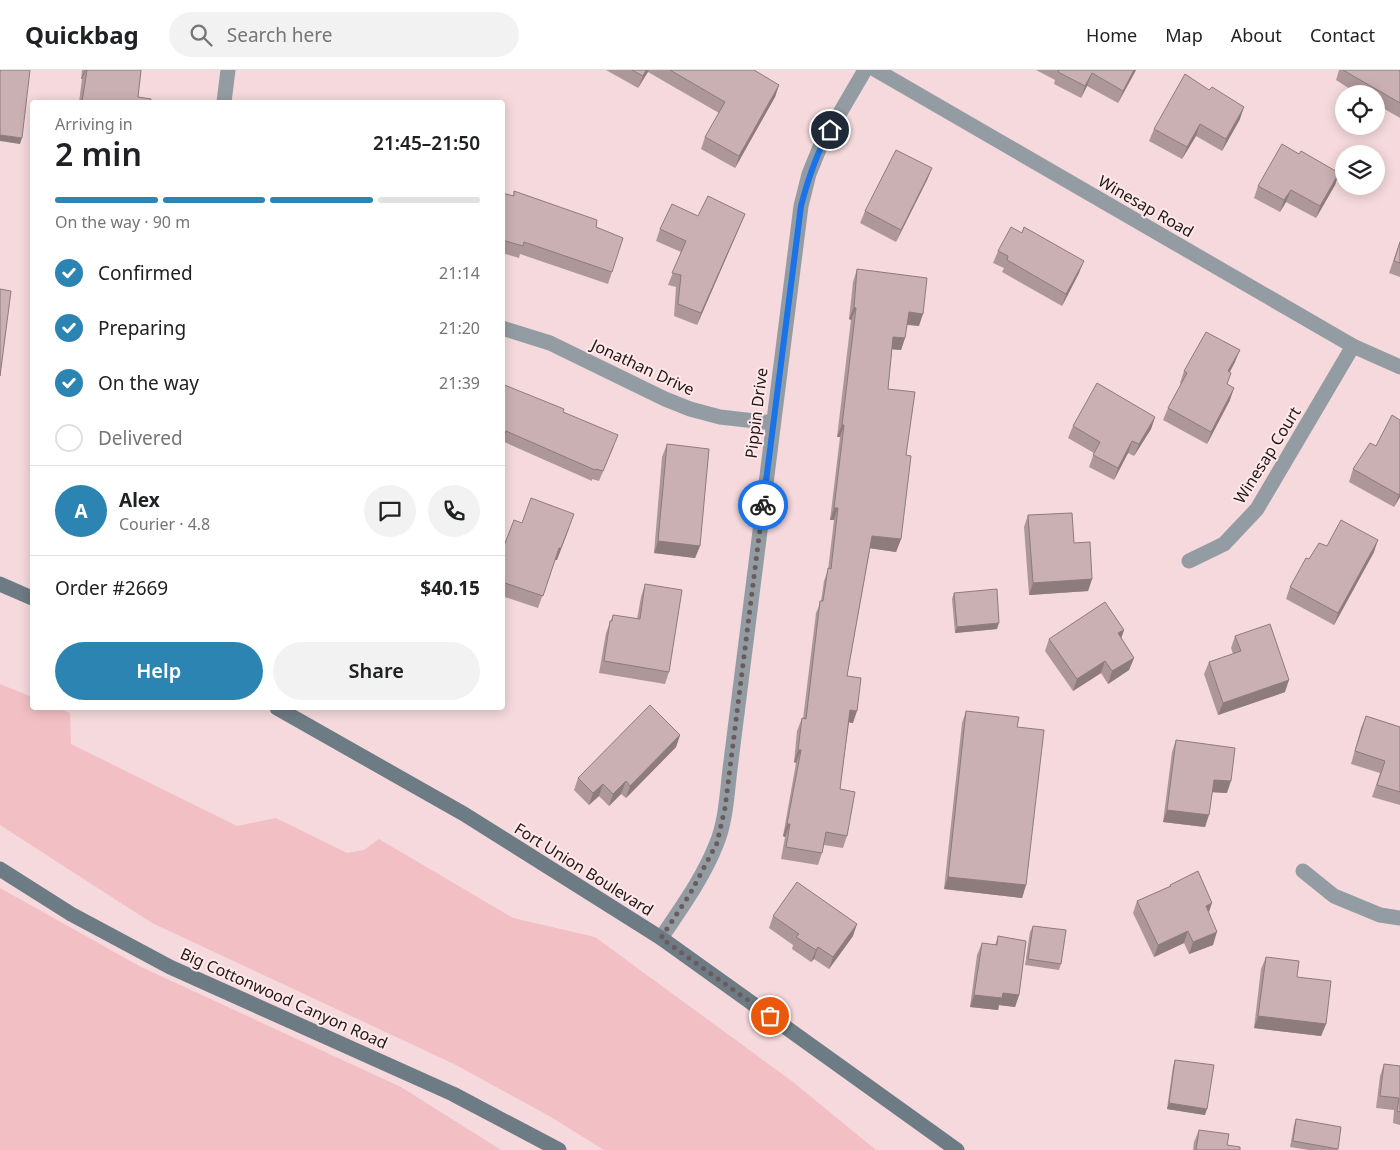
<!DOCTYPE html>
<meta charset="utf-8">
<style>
:root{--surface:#fff;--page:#f2f2f2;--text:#202124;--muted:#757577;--line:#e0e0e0;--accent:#2b84b2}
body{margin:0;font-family:"Noto Sans",sans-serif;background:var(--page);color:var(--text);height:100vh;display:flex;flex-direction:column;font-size:19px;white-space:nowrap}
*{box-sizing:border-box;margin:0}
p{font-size:16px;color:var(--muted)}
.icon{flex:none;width:28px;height:28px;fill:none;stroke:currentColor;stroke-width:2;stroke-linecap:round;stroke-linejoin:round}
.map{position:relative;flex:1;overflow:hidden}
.drawer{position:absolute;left:30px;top:30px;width:475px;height:610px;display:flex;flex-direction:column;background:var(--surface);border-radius:5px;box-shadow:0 2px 12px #0003}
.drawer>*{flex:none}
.fabs{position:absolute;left:1335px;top:15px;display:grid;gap:10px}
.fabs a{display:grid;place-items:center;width:50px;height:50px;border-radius:50%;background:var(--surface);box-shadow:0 2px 12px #0003;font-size:25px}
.pin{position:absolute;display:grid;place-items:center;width:42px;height:42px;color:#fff;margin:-21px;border:2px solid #fff;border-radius:50%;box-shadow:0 1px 5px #0007}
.courier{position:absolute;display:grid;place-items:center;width:50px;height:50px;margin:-25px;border:4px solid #1a73e8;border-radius:50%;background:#fff;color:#222;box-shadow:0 1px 6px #0007}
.overview em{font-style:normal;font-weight:600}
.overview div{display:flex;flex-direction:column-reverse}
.overview{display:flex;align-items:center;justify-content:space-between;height:85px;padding:0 25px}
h1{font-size:32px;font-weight:600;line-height:38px}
.bar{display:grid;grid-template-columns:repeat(4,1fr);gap:8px 5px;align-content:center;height:60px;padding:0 25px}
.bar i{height:6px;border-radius:4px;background:var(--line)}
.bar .active{background:var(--accent)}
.bar p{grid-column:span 4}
.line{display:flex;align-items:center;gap:12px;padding:0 25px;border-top:1px solid var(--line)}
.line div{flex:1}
.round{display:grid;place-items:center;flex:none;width:52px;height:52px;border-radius:26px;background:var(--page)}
ol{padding:0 25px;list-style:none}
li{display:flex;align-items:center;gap:15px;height:55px}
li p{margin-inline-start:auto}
li .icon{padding:5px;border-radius:50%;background:var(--accent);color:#fff;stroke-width:4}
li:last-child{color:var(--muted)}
li i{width:28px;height:28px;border:2px solid var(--line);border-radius:50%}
.button{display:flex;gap:10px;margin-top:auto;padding:10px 25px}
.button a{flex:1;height:58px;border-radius:30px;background:var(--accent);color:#fff;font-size:20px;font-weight:600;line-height:58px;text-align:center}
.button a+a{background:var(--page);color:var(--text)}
header{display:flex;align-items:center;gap:30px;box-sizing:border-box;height:70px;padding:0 25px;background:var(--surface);border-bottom:1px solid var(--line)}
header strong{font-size:24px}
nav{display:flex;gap:28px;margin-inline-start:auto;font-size:18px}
.search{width:350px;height:45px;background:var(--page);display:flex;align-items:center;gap:12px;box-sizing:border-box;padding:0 18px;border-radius:28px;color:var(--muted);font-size:19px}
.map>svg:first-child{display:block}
.green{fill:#f1bfc4}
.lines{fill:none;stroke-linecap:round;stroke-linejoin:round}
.street{stroke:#939ca2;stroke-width:15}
.secondary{stroke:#6d7b84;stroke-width:15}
.wall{fill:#ae9799}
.shaded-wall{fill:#8d7b7d}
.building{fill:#cab0b2;stroke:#8d7b7d}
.done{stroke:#6b5b5d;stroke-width:5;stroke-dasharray:0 9}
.route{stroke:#1a73e8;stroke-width:6}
.labels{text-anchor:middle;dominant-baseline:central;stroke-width:4;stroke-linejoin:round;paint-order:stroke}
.street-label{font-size:16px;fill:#201718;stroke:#ffe8ea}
</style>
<header>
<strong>Quickbag</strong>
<div class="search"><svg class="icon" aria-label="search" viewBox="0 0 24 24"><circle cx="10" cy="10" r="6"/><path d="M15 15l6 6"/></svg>Search here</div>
<nav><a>Home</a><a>Map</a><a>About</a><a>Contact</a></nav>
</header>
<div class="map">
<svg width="1400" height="1080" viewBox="0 0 1400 1080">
<rect width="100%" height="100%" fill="#f5d9dc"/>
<g class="green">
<polygon points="0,614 32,627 32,638 57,638 70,643 71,674 237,756 276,748 347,783 364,780 379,769 513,848 595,867 793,1012 876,1080 604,1080 551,1047 454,994 152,853 0,755"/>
<polygon points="0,818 141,897 401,1017 501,1080 0,1080"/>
</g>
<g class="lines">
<g class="street">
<polyline points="876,0 1353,276 1400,297"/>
<polyline points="224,32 228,0"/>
<polyline points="502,258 550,273 665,329 690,339 720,347 773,353"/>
<polyline points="1189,491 1224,474 1257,439 1353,276"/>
<polyline points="1303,801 1334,826 1380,845 1400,848"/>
<path d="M661,868C681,838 703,808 716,775C726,752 727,723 730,699L801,136L809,104L820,77L865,0"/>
</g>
<g class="secondary">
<polyline points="0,514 32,528"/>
<polyline points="277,638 464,744 661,868 957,1080"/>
<polyline points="0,799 71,844 170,897 453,1024 559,1080"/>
</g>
</g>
<g class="wall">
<polygon points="82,0 141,0 138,27 151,32 79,32 82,9 81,9"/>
<polygon points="606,0 754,0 779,15 775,27 735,98 701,79 705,67 719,43 648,2 638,18"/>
<polygon points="1036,0 1136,0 1118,33 1087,16 1081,28 1054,14 1055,10"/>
<polygon points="1339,0 1400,0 1400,48 1376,34 1376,24 1358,24 1336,10"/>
<polygon points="1240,49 1222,81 1196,66 1182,89 1149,71 1154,59"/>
<polygon points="1299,84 1339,103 1335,115 1316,148 1286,132 1280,142 1254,128 1258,116"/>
<polygon points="932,98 927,110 896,172 860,153 865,141"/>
<polygon points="514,121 596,157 612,202 608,214 520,184 519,188 502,183 502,123 513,126"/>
<polygon points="745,144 740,156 697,255 674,246 676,217 668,215 681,182 656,171 660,159 698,146"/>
<polygon points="1400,171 1400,207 1389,203"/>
<polygon points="998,181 1079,203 1062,236 1002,202 1004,198 993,193"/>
<polygon points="857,199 919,256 907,255 905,268 901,280 892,279 888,319 906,385 901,469 896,482 870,478 847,606 853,653 849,652 840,719 847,766 843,778 824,775 822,783 818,795 781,789 785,767 783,766 796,693 794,692 797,661 802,648 803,649 816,543 821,531 824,511 828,500 834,450 830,450 840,367 837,367 851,250 849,249 853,212"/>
<polygon points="1235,292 1230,302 1227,315 1230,330 1207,374 1163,350 1168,338 1181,314 1180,313 1184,301"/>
<polygon points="502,314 563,342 614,376 599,411 592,409 592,411 502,371"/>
<polygon points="1155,347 1151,359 1134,386 1128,383 1114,410 1089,397 1094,383 1068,368 1073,356"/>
<polygon points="667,374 700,476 695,488 654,483 662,387"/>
<polygon points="1376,376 1400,427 1394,437 1349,412 1353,399"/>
<polygon points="1028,445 1074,473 1092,509 1088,521 1029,525 1024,457"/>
<polygon points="1327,476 1374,482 1334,555 1286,529 1290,517 1309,489"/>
<polygon points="502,481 557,490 555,490 538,538 502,526"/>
<polygon points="645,514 669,602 665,614 599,603 606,563 613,545 637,549 641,527"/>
<polygon points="954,523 997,559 955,563 952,529"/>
<polygon points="1124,560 1121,568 1134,588 1129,600 1108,614 1101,603 1073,621 1045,581 1049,569"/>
<polygon points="1235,566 1285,622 1218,645 1204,604 1209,592 1233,584 1231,578"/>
<polygon points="966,641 1017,657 1026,815 1022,828 944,819 962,653"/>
<polygon points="1366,646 1400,657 1400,735 1372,727 1380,703 1351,694 1361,658"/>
<polygon points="680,665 676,677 626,728 621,724 609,736 599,726 589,735 574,720 578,708"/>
<polygon points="1176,670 1227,723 1212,722 1205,757 1163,752 1172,682"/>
<polygon points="1170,815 1209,842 1213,875 1189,884 1184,873 1154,887 1133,843 1137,831 1169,817"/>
<polygon points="773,846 853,866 829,899 814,889 811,892 792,879 793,875 769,858"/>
<polygon points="1033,856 1061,894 1059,900 1025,895 1030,862"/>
<polygon points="998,866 1019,925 1015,937 999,935 998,940 970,937 977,885 982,873 995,875"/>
<polygon points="1266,887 1297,907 1326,954 1321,966 1254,958 1261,899"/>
<polygon points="1175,990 1205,1045 1167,1039 1173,996"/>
<polygon points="1384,994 1400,996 1400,1055 1393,1053 1394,1040 1376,1038 1380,1006"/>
<polygon points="1296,1049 1338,1079 1337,1080 1309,1080 1290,1077 1294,1055"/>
<polygon points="1199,1060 1227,1075 1240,1080 1193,1080 1194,1072"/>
</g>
<g class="shaded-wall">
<polygon points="85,0 86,0 82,9 81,9"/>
<polygon points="646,0 649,0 638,18 643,6"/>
<polygon points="1134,0 1136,0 1118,33 1123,21"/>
<polygon points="1092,3 1087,16 1081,28 1085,16"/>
<polygon points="779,15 775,27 735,98 739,86"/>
<polygon points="1244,37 1240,49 1222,81 1226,69"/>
<polygon points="1200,54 1196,66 1182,89 1187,77"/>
<polygon points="0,65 22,68 20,74 0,71"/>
<polygon points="932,98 927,110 896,172 901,160"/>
<polygon points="1339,103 1335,115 1316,148 1320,136"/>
<polygon points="1291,120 1286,132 1280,142 1284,130"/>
<polygon points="745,144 740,156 697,255 701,243"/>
<polygon points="1084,191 1079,203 1062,236 1066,224"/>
<polygon points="854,237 856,238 851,250 849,249"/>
<polygon points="909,242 923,244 919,256 904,254"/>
<polygon points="893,267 905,268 901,280 888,279"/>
<polygon points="1240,280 1235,292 1223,313 1228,301"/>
<polygon points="1234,318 1230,330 1207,374 1211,362"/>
<polygon points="1155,347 1151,359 1134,386 1139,374"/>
<polygon points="842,355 844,355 840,367 837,367"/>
<polygon points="1132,371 1128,383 1114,410 1118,398"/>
<polygon points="1400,423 1400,427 1394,437 1399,425"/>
<polygon points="834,438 838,438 834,450 830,450"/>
<polygon points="570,456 557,490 555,490 559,478"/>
<polygon points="872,466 901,469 896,482 868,478"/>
<polygon points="1378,470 1374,482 1334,555 1338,543"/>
<polygon points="658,471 700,476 695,488 654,483"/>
<polygon points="1092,509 1088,521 1029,525 1033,513"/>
<polygon points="999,553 997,559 955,563 957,557"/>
<polygon points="1124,560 1120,572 1118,563"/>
<polygon points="1134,588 1129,600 1108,614 1112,601"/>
<polygon points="1105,591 1101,603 1073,621 1077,609"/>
<polygon points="1289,610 1285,622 1218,645 1223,633"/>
<polygon points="850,640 857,641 853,653 846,652"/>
<polygon points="680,665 676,677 626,728 630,716"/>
<polygon points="798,680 801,680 796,693 794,692"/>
<polygon points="1214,710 1231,711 1227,723 1209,722"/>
<polygon points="626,711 621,724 609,736 613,724"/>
<polygon points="603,714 599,726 589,735 593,723"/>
<polygon points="1167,740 1209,745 1205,757 1163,752"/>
<polygon points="787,754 790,754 785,767 783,766"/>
<polygon points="948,807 1026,815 1022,828 944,819"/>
<polygon points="1212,833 1208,845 1206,836"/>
<polygon points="857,854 853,866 829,899 833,887"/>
<polygon points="1188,861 1184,873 1154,887 1158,875"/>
<polygon points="1217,862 1213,875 1189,884 1193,872"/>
<polygon points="818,877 814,889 811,892 816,880"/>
<polygon points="1003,923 1019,925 1015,937 999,935 998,940 970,937 974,925"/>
<polygon points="1258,946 1326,954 1321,966 1254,958"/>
<polygon points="1169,1033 1207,1039 1205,1045 1167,1039"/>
</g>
<g class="building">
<polygon points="0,0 30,0 22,68 0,65"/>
<polygon points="87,0 141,0 138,27 151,29 151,32 82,32"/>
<polygon points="632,0 646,0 643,6"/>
<polygon points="670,0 754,0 779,15 739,86 705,67 725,32"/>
<polygon points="1059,0 1134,0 1123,21 1092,3 1085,16 1058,2"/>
<polygon points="1343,0 1400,0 1400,33"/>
<polygon points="1185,4 1209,20 1212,17 1244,37 1226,69 1200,54 1187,77 1154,59"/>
<polygon points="1282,74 1299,84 1301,81 1339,103 1320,136 1291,120 1284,130 1258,116"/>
<polygon points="896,80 932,98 901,160 865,141"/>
<polygon points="514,121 597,150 596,157 623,168 612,202 524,172 523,176 502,170 502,123 514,126"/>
<polygon points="708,126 745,144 701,243 678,234 681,205 672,203 686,171 660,159 672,134 698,146"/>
<polygon points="1011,157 1022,163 1024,157 1084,191 1066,224 1007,190 1008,186 998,181"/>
<polygon points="1400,172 1400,193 1394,191"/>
<polygon points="857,199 927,208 923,244 909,242 905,268 893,267 888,319 915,322 906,385 911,386 901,469 872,466 847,606 861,608 857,641 850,640 840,719 855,722 847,766 826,762 822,783 786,777 790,754 787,754 801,680 798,680 802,648 806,649 820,531 823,531 828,498 831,499 838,438 834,438 844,355 842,355 856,238 854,237"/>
<polygon points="0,219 11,221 0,306"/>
<polygon points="1206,262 1240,280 1228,301 1231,303 1227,314 1234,318 1211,362 1168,338 1187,303 1184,301"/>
<polygon points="1097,313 1155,347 1139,374 1132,371 1118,398 1093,385 1100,372 1073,356"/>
<polygon points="502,314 564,339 563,342 618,365 603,401 596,399 595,400 506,361 504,366 502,366"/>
<polygon points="1392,345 1400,350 1400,423 1399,425 1353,399 1370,373 1376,376"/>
<polygon points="667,374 709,379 700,476 658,471"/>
<polygon points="531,428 574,444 561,478 559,478 543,526 502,512 502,481 514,450 522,453"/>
<polygon points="1072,443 1074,473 1090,472 1092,509 1033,513 1028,445"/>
<polygon points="1341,450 1378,470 1338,543 1290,517 1306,488 1309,489 1319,473 1327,476"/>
<polygon points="645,514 682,520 669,602 604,591 610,551 612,551 613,545 640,549"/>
<polygon points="997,519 999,553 957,557 954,523"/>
<polygon points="1105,532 1124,560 1118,563 1134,588 1112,601 1105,591 1077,609 1049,569"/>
<polygon points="1270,554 1289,610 1223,633 1209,592 1241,581 1235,566"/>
<polygon points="650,635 680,665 630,716 626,711 613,724 603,714 593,723 578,708"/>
<polygon points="966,641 1019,647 1017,657 1044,660 1026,815 948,807"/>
<polygon points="1366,646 1400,657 1400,722 1377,715 1385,691 1355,681"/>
<polygon points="1176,670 1235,678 1231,711 1214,710 1209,745 1167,740"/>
<polygon points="1198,801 1212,833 1206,836 1217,862 1193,872 1188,861 1158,875 1137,831 1171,816 1170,815"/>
<polygon points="797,812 857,854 833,887 818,877 816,880 796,867 799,864 773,846"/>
<polygon points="1033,856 1066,860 1061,894 1028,889"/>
<polygon points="998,866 1026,871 1019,925 1003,923 1002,928 974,925 982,873 997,875"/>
<polygon points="1266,887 1299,891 1297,907 1331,911 1326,954 1258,946"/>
<polygon points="1175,990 1214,995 1207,1039 1169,1033"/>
<polygon points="1384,994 1400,996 1400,1042 1397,1041 1399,1028 1380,1026"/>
<polygon points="1296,1049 1341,1057 1338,1079 1293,1071"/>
<polygon points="1199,1060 1229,1064 1227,1075 1240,1077 1240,1080 1196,1080"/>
</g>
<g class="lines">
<polyline class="done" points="763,435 725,738 717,773 690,824 661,868 770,946"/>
<path class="route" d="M763,435L801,136C808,109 816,84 830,60"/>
</g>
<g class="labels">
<g class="street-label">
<text transform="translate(1146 136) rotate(30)">Winesap Road</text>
<text transform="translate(643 297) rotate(25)">Jonathan Drive</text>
<text transform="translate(756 343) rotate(-83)">Pippin Drive</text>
<text transform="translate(1267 385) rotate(-58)">Winesap Court</text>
<text transform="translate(584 799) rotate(32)">Fort Union Boulevard</text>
<text transform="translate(284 928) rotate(24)">Big Cottonwood Canyon Road</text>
</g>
</g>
</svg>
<div class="fabs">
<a><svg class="icon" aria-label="locate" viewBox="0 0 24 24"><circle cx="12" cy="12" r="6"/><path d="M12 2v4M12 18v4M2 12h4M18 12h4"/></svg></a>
<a><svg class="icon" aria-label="layers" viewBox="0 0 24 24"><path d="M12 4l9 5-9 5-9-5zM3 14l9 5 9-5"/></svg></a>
</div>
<div class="pin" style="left:770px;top:946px;background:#ea580c"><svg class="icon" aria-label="bag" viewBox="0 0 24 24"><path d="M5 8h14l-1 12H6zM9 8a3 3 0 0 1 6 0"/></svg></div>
<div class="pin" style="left:830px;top:60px;background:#1f2937"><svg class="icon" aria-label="home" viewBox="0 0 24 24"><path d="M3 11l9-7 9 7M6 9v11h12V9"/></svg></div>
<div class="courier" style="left:763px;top:435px"><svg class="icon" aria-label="bike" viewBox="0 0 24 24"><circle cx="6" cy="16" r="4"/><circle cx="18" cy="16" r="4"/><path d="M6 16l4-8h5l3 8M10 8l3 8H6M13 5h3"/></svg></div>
<section class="drawer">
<div class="overview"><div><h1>2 min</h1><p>Arriving in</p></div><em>21:45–21:50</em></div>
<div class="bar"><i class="active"></i><i class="active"></i><i class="active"></i><i></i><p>On the way · 90 m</p></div>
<ol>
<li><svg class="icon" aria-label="check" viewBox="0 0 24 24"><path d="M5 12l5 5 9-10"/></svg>Confirmed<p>21:14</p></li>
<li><svg class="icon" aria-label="check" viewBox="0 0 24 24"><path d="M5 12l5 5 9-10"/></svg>Preparing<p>21:20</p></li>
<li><svg class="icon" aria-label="check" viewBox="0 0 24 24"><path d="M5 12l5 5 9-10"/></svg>On the way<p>21:39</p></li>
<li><i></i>Delivered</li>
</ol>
<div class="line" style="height:90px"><b class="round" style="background:var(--accent);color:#fff">A</b><div><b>Alex</b><p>Courier · 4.8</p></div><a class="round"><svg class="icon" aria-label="chat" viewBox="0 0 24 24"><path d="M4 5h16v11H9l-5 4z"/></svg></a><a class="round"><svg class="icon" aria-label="phone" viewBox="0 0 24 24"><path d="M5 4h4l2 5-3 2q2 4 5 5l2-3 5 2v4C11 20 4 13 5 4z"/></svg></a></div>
<div class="line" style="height:65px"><div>Order #2669</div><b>$40.15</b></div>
<div class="button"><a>Help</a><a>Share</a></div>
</section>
</div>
